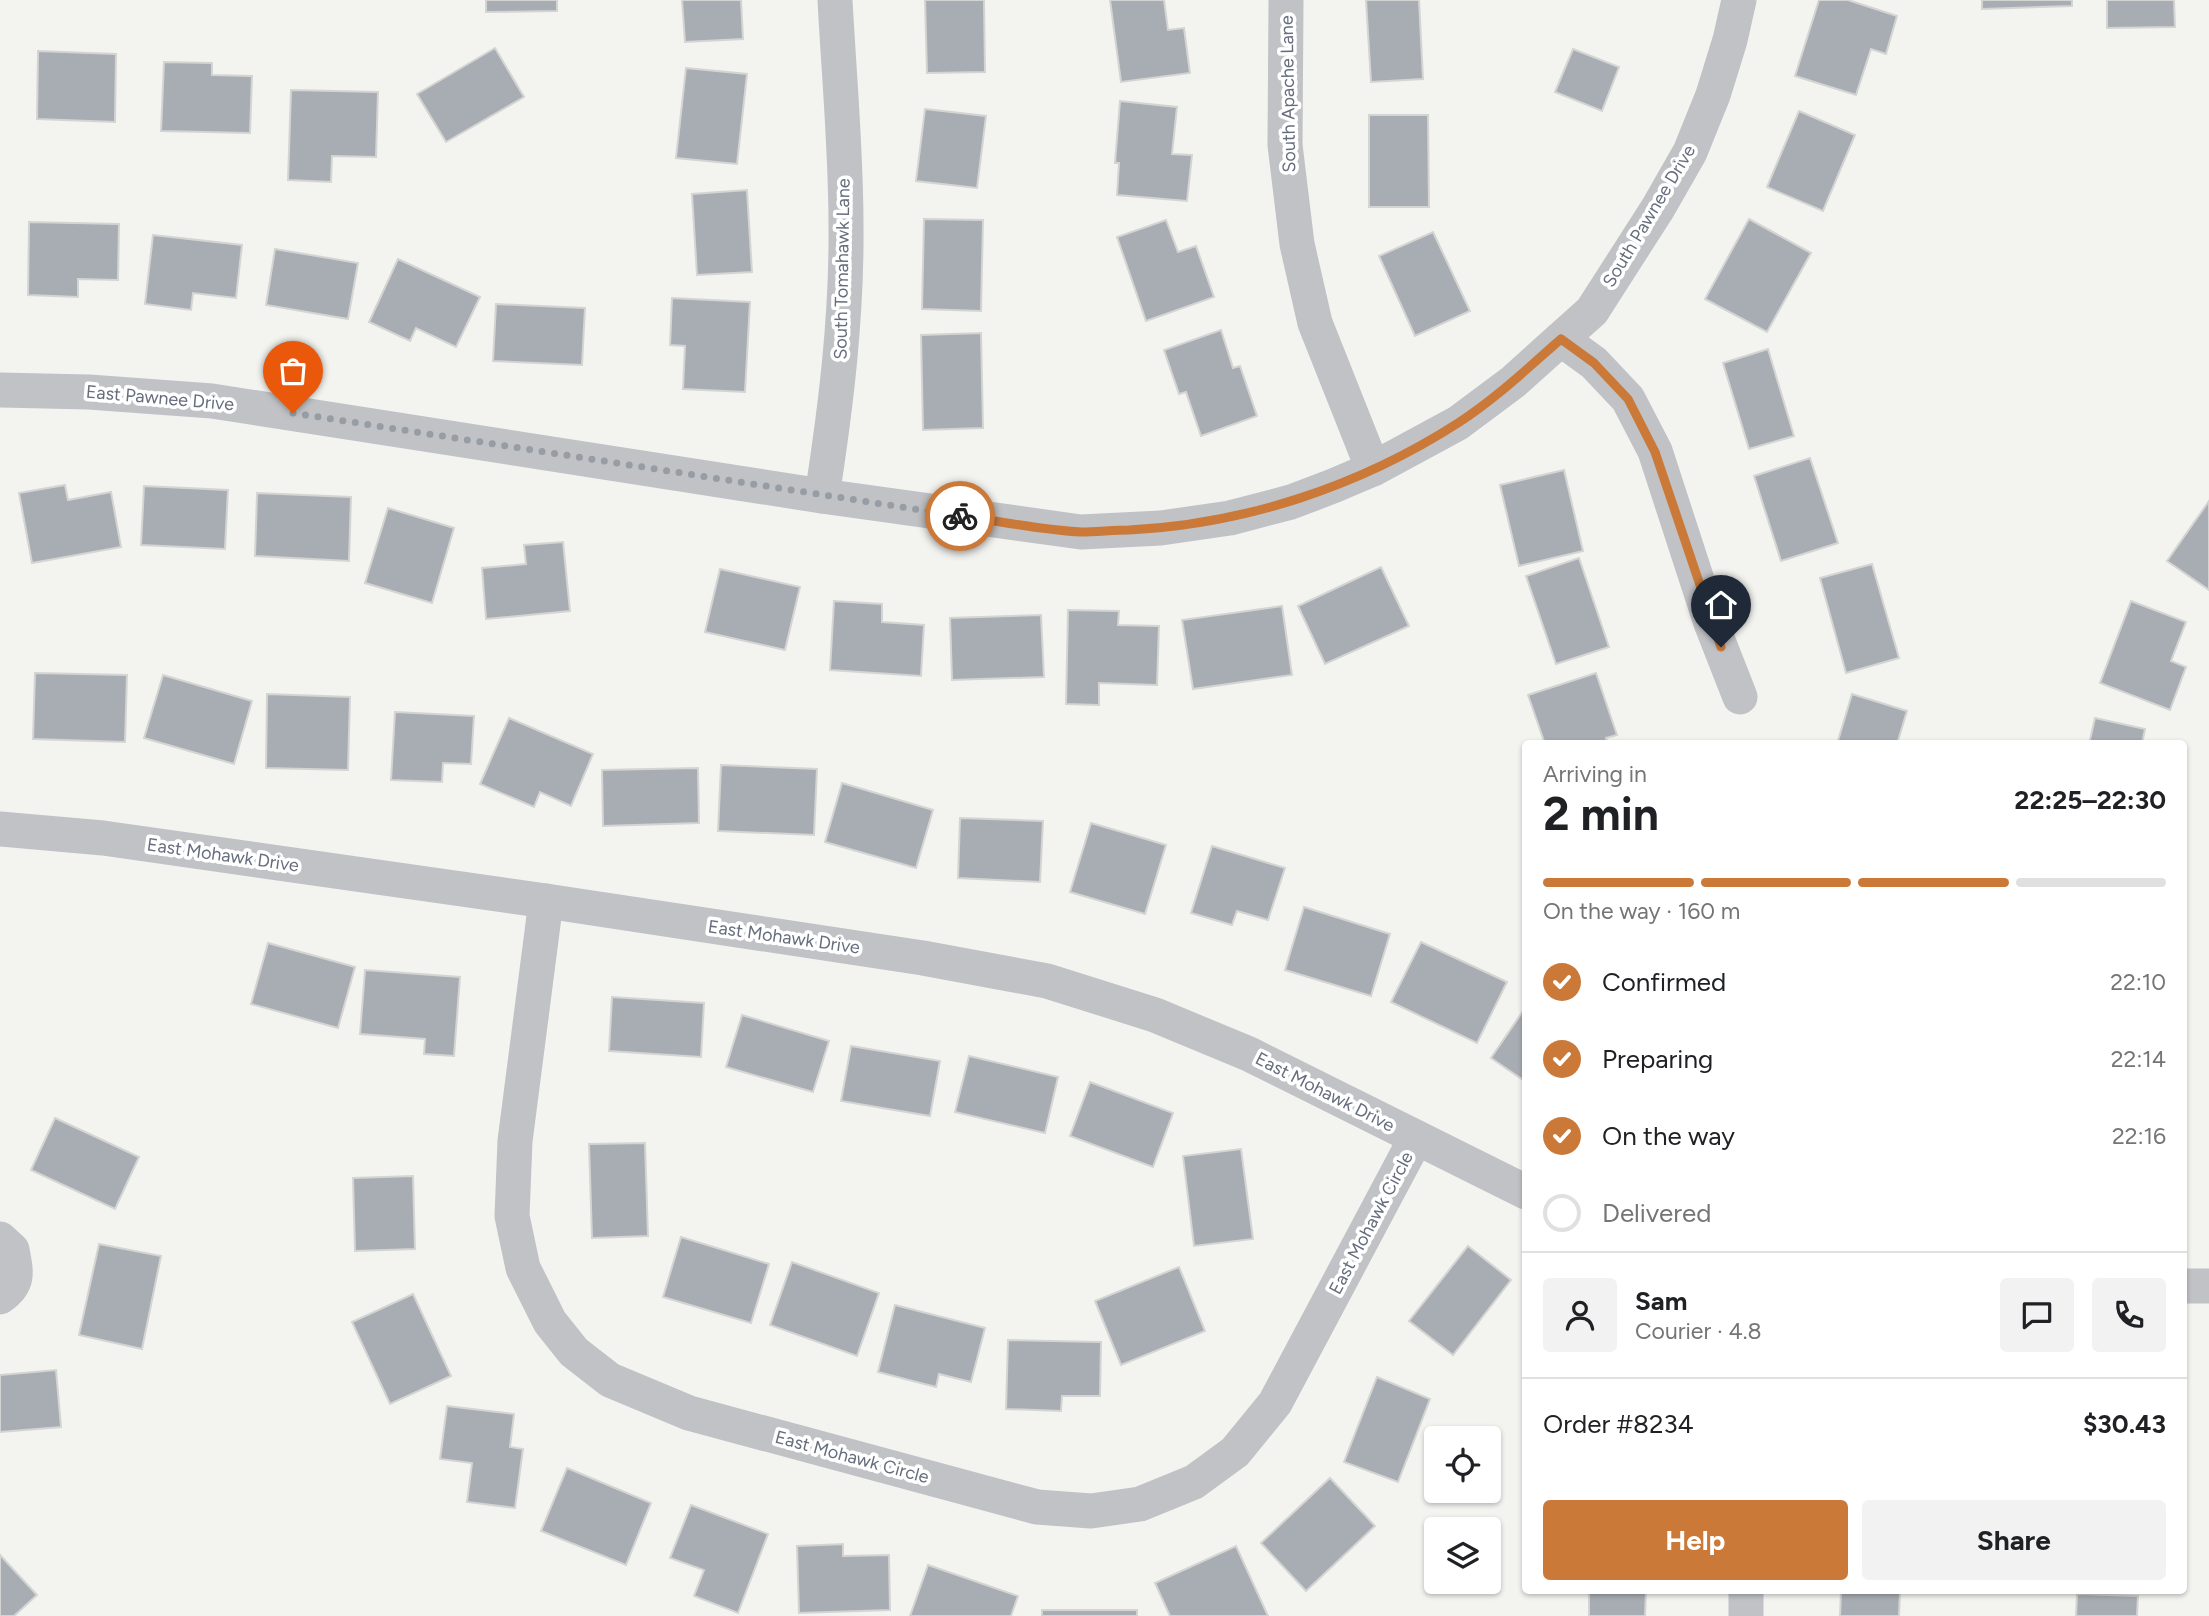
<!DOCTYPE html>
<meta charset="utf-8">
<style>
:root{--surface:#fff;--page:#f2f2f2;--text:#202124;--muted:#757577;--line:#e0e0e0;--accent:#cb7939}
body{margin:0;font-family:Figtree,sans-serif;background:var(--page);color:var(--text);height:100vh;display:flex;flex-direction:column;font-size:26px;white-space:nowrap}
*{box-sizing:border-box;margin:0}
p{font-size:23px;color:var(--muted)}
.icon{flex:none;width:38px;height:38px;fill:none;stroke:currentColor;stroke-width:2;stroke-linecap:round;stroke-linejoin:round}
.map{position:relative;flex:1;overflow:hidden}
.panel{position:absolute;left:1522px;top:740px;width:665px;height:854px;display:flex;flex-direction:column;background:var(--surface);border-radius:7px;box-shadow:0 2px 5px #0004}
.panel>*{flex:none}
.controls{position:absolute;left:1424px;top:1426px;display:grid;gap:14px}
.controls a{display:grid;place-items:center;width:77px;height:77px;border-radius:7px;background:var(--surface);box-shadow:0 2px 5px #0004;font-size:35px}
.pin{position:absolute;display:grid;place-items:center;width:60px;height:60px;color:#fff;margin:-72px -30px;border-radius:50% 50% 50% 0;rotate:-45deg;box-shadow:0 0 7px #0007}
.pin .icon{rotate:45deg}
.courier{position:absolute;display:grid;place-items:center;width:70px;height:70px;margin:-35px;border:5px solid #cb7939;border-radius:50%;background:#fff;color:#222;box-shadow:0 2px 9px #0007}
.overview em{font-style:normal;font-weight:700}
.overview div{display:flex;flex-direction:column-reverse}
.overview{display:flex;align-items:center;justify-content:space-between;height:119px;padding:0 21px}
h1{font-size:46px;font-weight:700;line-height:52px}
.bar{display:grid;grid-template-columns:repeat(4,1fr);gap:10px 7px;align-content:center;height:84px;padding:0 21px}
.bar i{height:9px;border-radius:5px;background:var(--line)}
.bar .on{background:var(--accent)}
.bar p{grid-column:span 4}
.line{display:flex;align-items:center;gap:18px;padding:0 21px;border-top:2px solid var(--line)}
.line div{flex:1}
.round{display:grid;place-items:center;flex:none;width:74px;height:74px;border-radius:7px;background:var(--page)}
ol{padding:0 21px;list-style:none}
li{display:flex;align-items:center;gap:21px;height:77px}
li p{margin-inline-start:auto}
li .icon{padding:7px;border-radius:50%;background:var(--accent);color:#fff;stroke-width:4}
li:last-child{color:var(--muted)}
li i{width:38px;height:38px;border:4px solid var(--line);border-radius:50%}
.primary-button{display:flex;gap:14px;margin-top:auto;padding:14px 21px}
.primary-button a{flex:1;height:80px;border-radius:7px;background:var(--accent);color:#fff;font-size:28px;font-weight:700;line-height:80px;text-align:center}
.primary-button a+a{background:var(--page);color:var(--text)}
.map>svg:first-child{display:block}
.building{fill:#a8adb3;stroke:#d4d5d3;stroke-width:2}
.lines{fill:none;stroke-linecap:round;stroke-linejoin:round}
.minor{stroke:#c0c2c5;stroke-width:35}
.done{stroke:#979da5;stroke-width:7;stroke-dasharray:0 12.6}
.route{stroke:#cb7939;stroke-width:9}
.labels{text-anchor:middle;dominant-baseline:central;stroke-width:7;stroke-linejoin:round;paint-order:stroke}
.street-label{font-size:18px;fill:#666e7d;stroke:#fff}
</style>
<div class="map">
<svg width="2209" height="1616" viewBox="0 0 2209 1616">
<rect width="100%" height="100%" fill="#f3f3f0"/>
<g class="building">
<polygon points="486,0 557,0 557,11 486,12"/>
<polygon points="682,0 741,0 743,39 685,42"/>
<polygon points="925,0 984,0 985,72 927,73"/>
<polygon points="1110,0 1164,0 1168,30 1184,28 1190,73 1121,82"/>
<polygon points="1366,0 1419,0 1423,79 1371,82"/>
<polygon points="1819,0 1848,0 1897,16 1886,54 1871,49 1856,95 1795,76"/>
<polygon points="1982,0 2072,0 2072,6 1982,9"/>
<polygon points="2107,0 2174,0 2175,27 2107,28"/>
<polygon points="495,48 524,97 446,142 417,94"/>
<polygon points="1573,49 1619,67 1602,111 1555,92"/>
<polygon points="38,51 116,54 115,122 37,119"/>
<polygon points="164,62 212,63 212,75 252,76 250,133 161,131"/>
<polygon points="686,68 747,74 737,164 676,158"/>
<polygon points="291,90 378,92 376,157 332,156 331,182 288,180"/>
<polygon points="1120,101 1177,107 1172,154 1192,155 1187,201 1117,195 1119,163 1115,163"/>
<polygon points="925,109 986,116 977,188 916,181"/>
<polygon points="1799,111 1855,135 1823,211 1767,187"/>
<polygon points="1369,115 1428,115 1429,207 1369,207"/>
<polygon points="747,190 752,272 697,275 692,194"/>
<polygon points="924,219 983,220 981,311 922,309"/>
<polygon points="1749,219 1811,253 1767,332 1705,299"/>
<polygon points="1166,220 1178,252 1196,246 1214,297 1146,321 1117,237"/>
<polygon points="29,222 119,224 118,280 78,279 78,297 28,295"/>
<polygon points="1433,232 1470,311 1415,336 1379,256"/>
<polygon points="153,235 242,245 236,298 193,293 191,310 145,304"/>
<polygon points="275,249 358,263 348,319 266,305"/>
<polygon points="398,259 480,297 456,347 416,328 410,341 369,322"/>
<polygon points="672,298 750,302 745,392 683,389 685,346 670,345"/>
<polygon points="496,304 585,308 582,365 493,361"/>
<polygon points="1221,330 1233,368 1240,366 1257,416 1201,436 1186,392 1179,394 1164,350"/>
<polygon points="981,333 983,428 923,430 921,335"/>
<polygon points="1768,349 1794,436 1749,449 1723,363"/>
<polygon points="1810,458 1838,543 1781,561 1754,476"/>
<polygon points="1564,470 1583,551 1519,566 1500,485"/>
<polygon points="65,485 68,500 111,492 121,547 32,563 19,493"/>
<polygon points="144,486 228,490 225,549 141,545"/>
<polygon points="257,493 351,497 349,561 255,556"/>
<polygon points="2209,501 2209,590 2167,561"/>
<polygon points="388,508 454,528 432,603 365,583"/>
<polygon points="563,542 570,611 486,619 482,568 526,564 524,545"/>
<polygon points="1579,558 1609,647 1556,664 1526,576"/>
<polygon points="1872,564 1899,658 1846,673 1820,578"/>
<polygon points="1381,567 1409,626 1325,664 1298,606"/>
<polygon points="720,569 800,587 785,650 705,632"/>
<polygon points="834,601 882,604 882,622 924,625 921,676 830,670"/>
<polygon points="2131,601 2186,622 2171,661 2186,667 2170,710 2100,683"/>
<polygon points="1282,606 1292,675 1193,689 1182,620"/>
<polygon points="1068,610 1119,611 1118,625 1159,626 1157,685 1099,683 1099,705 1066,704"/>
<polygon points="1041,615 1044,677 952,680 950,618"/>
<polygon points="35,673 127,675 125,742 33,739"/>
<polygon points="1596,673 1617,735 1606,738 1608,744 1545,744 1528,695"/>
<polygon points="163,675 252,701 234,764 144,738"/>
<polygon points="267,694 350,697 348,770 266,768"/>
<polygon points="1852,694 1907,711 1897,744 1837,744"/>
<polygon points="395,712 474,716 471,764 443,763 442,782 391,780"/>
<polygon points="509,718 593,754 571,806 540,792 534,807 480,784"/>
<polygon points="2095,718 2145,729 2142,744 2089,744"/>
<polygon points="721,765 817,769 814,835 718,831"/>
<polygon points="698,768 699,823 603,826 602,770"/>
<polygon points="842,783 933,810 916,868 825,842"/>
<polygon points="960,818 1043,821 1040,882 958,878"/>
<polygon points="1091,823 1166,845 1145,914 1070,892"/>
<polygon points="1212,846 1285,868 1268,920 1237,911 1232,925 1191,913"/>
<polygon points="1304,907 1390,934 1371,996 1285,970"/>
<polygon points="1421,942 1507,982 1477,1043 1391,1002"/>
<polygon points="268,943 355,967 338,1028 251,1004"/>
<polygon points="365,970 460,977 454,1056 424,1054 425,1039 360,1034"/>
<polygon points="612,997 704,1003 701,1057 609,1051"/>
<polygon points="1523,1011 1526,1013 1526,1082 1491,1058"/>
<polygon points="742,1015 829,1041 813,1092 726,1067"/>
<polygon points="851,1046 940,1061 930,1116 841,1101"/>
<polygon points="969,1056 1058,1077 1045,1133 955,1112"/>
<polygon points="1090,1082 1173,1113 1153,1167 1070,1136"/>
<polygon points="55,1118 139,1157 115,1209 31,1170"/>
<polygon points="645,1143 648,1236 592,1238 589,1144"/>
<polygon points="1241,1149 1253,1239 1194,1246 1183,1156"/>
<polygon points="413,1176 415,1249 355,1251 353,1178"/>
<polygon points="681,1237 769,1264 751,1323 663,1297"/>
<polygon points="99,1244 161,1256 142,1349 79,1335"/>
<polygon points="1468,1246 1511,1280 1453,1355 1409,1321"/>
<polygon points="792,1262 879,1293 857,1356 770,1325"/>
<polygon points="1179,1267 1205,1331 1121,1365 1095,1301"/>
<polygon points="413,1294 451,1376 390,1404 352,1322"/>
<polygon points="895,1305 985,1328 971,1382 939,1374 936,1387 878,1372"/>
<polygon points="1008,1340 1101,1342 1100,1396 1062,1396 1061,1411 1006,1409"/>
<polygon points="56,1370 61,1427 0,1432 0,1375"/>
<polygon points="1377,1377 1430,1399 1398,1482 1344,1462"/>
<polygon points="447,1406 514,1414 510,1447 523,1449 515,1508 467,1502 472,1463 440,1459"/>
<polygon points="567,1468 651,1503 626,1565 541,1531"/>
<polygon points="1330,1478 1375,1526 1306,1591 1261,1543"/>
<polygon points="691,1505 768,1534 738,1613 694,1596 704,1570 670,1558"/>
<polygon points="843,1544 843,1556 889,1555 890,1610 799,1613 797,1546"/>
<polygon points="1236,1546 1268,1616 1170,1616 1155,1583"/>
<polygon points="0,1555 37,1595 14,1616 0,1616"/>
<polygon points="928,1565 1018,1596 1011,1616 910,1616"/>
<polygon points="1589,1591 1646,1591 1645,1616 1589,1616"/>
<polygon points="1841,1591 1900,1591 1899,1616 1840,1616"/>
<polygon points="2077,1594 2138,1596 2137,1616 2076,1616"/>
<rect x="1042" y="1610" width="95" height="6"/>
</g>
<g class="lines">
<g class="minor">
<polyline points="1286,0 1285,145 1297,244 1315,323 1373,469"/>
<polyline points="1561,339 1594,363 1628,399 1655,451 1711,623 1740,697"/>
<polyline points="0,390 89,392 212,401 822,496 1081,532 1161,528 1230,518 1291,502 1333,486 1373,469 1458,423 1513,382 1592,311 1658,208 1690,152 1713,95 1730,40 1739,0"/>
<path d="M822,496C836,406 847,316 846,224C846,150 839,75 835,0"/>
<polyline points="0,829 103,838 546,901 923,958 1047,981 1155,1015 1249,1054 1526,1192"/>
<polyline points="546,901 515,1141 512,1216 523,1268 550,1322 574,1352 610,1380 689,1413 1037,1507 1091,1511 1140,1504 1194,1482 1235,1452 1275,1403 1416,1138"/>
<path d="M0,1239L12,1250C16,1272 20,1283 0,1297"/>
<polyline points="2184,1286 2209,1286"/>
<polyline points="1746,1616 1746,1591"/>
</g>
</g>
<g class="lines">
<polyline class="done" points="293,413 960,516"/>
<path class="route" d="M960,516C1000,521 1041,530 1081,532C1097,532 1113,530 1129,530C1246,524 1360,486 1458,423C1495,399 1528,368 1561,339L1594,363L1628,399L1655,452L1721,647"/>
</g>
<g class="labels">
<g class="street-label">
<text transform="translate(1288 94) rotate(-91)">South Apache Lane</text>
<text transform="translate(1649 216) rotate(-59)">South Pawnee Drive</text>
<text transform="translate(842 269) rotate(-89)">South Tomahawk Lane</text>
<text transform="translate(160 398) rotate(5)">East Pawnee Drive</text>
<text transform="translate(223 855) rotate(8)">East Mohawk Drive</text>
<text transform="translate(784 937) rotate(8)">East Mohawk Drive</text>
<text transform="translate(1325 1092) rotate(27)">East Mohawk Drive</text>
<text transform="translate(1371 1223) rotate(-62)">East Mohawk Circle</text>
<text transform="translate(852 1457) rotate(15)">East Mohawk Circle</text>
</g>
</g>
</svg>
<div class="controls">
<a><svg class="icon" aria-label="locate" viewBox="0 0 24 24"><circle cx="12" cy="12" r="6"/><path d="M12 2v4M12 18v4M2 12h4M18 12h4"/></svg></a>
<a><svg class="icon" aria-label="layers" viewBox="0 0 24 24"><path d="M12 4l9 5-9 5-9-5zM3 14l9 5 9-5"/></svg></a>
</div>
<div class="pin" style="left:293px;top:413px;background:#ea580c"><svg class="icon" aria-label="bag" viewBox="0 0 24 24"><path d="M5 8h14l-1 12H6zM9 8a3 3 0 0 1 6 0"/></svg></div>
<div class="pin" style="left:1721px;top:647px;background:#1f2937"><svg class="icon" aria-label="home" viewBox="0 0 24 24"><path d="M3 11l9-7 9 7M6 9v11h12V9"/></svg></div>
<div class="courier" style="left:960px;top:516px"><svg class="icon" aria-label="bike" viewBox="0 0 24 24"><circle cx="6" cy="16" r="4"/><circle cx="18" cy="16" r="4"/><path d="M6 16l4-8h5l3 8M10 8l3 8H6M13 5h3"/></svg></div>
<section class="panel">
<div class="overview"><div><h1>2 min</h1><p>Arriving in</p></div><em>22:25–22:30</em></div>
<div class="bar"><i class="on"></i><i class="on"></i><i class="on"></i><i></i><p>On the way · 160 m</p></div>
<ol>
<li><svg class="icon" aria-label="check" viewBox="0 0 24 24"><path d="M5 12l5 5 9-10"/></svg>Confirmed<p>22:10</p></li>
<li><svg class="icon" aria-label="check" viewBox="0 0 24 24"><path d="M5 12l5 5 9-10"/></svg>Preparing<p>22:14</p></li>
<li><svg class="icon" aria-label="check" viewBox="0 0 24 24"><path d="M5 12l5 5 9-10"/></svg>On the way<p>22:16</p></li>
<li><i></i>Delivered</li>
</ol>
<div class="line" style="height:126px"><a class="round"><svg class="icon" aria-label="person" viewBox="0 0 24 24"><circle cx="12" cy="8" r="4"/><path d="M4 21q1-7 8-7t8 7"/></svg></a><div><b>Sam</b><p>Courier · 4.8</p></div><a class="round"><svg class="icon" aria-label="chat" viewBox="0 0 24 24"><path d="M4 5h16v11H9l-5 4z"/></svg></a><a class="round"><svg class="icon" aria-label="phone" viewBox="0 0 24 24"><path d="M5 4h4l2 5-3 2q2 4 5 5l2-3 5 2v4C11 20 4 13 5 4z"/></svg></a></div>
<div class="line" style="height:91px"><div>Order #8234</div><b>$30.43</b></div>
<div class="primary-button"><a>Help</a><a>Share</a></div>
</section>
</div>
